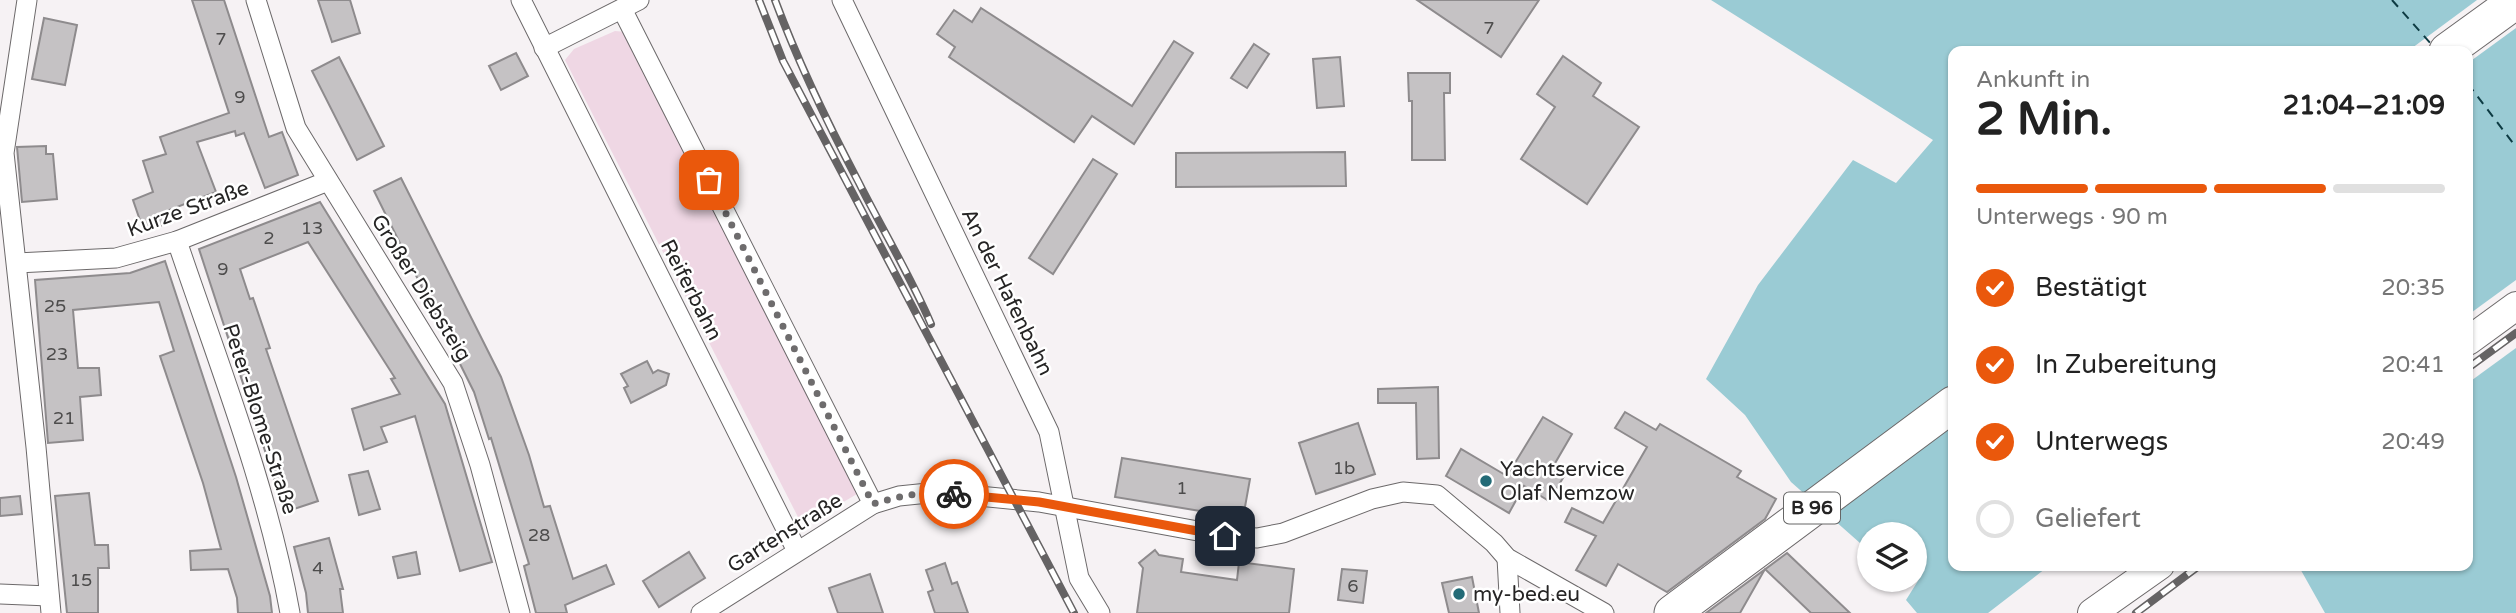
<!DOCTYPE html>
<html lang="de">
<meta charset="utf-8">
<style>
:root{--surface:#fff;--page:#f6f6f6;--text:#222;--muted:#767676;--line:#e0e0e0;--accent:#ea580c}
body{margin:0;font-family:"Varela Round",sans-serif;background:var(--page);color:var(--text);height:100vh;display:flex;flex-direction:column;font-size:26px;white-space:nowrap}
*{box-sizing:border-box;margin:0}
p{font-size:23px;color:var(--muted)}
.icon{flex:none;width:38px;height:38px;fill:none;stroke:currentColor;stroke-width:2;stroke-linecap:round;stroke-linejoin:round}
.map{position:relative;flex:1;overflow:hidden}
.panel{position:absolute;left:1948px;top:46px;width:525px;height:525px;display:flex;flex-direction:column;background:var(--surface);border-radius:14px;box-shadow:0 2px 5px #0004}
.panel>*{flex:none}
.fabs{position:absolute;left:1857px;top:522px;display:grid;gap:14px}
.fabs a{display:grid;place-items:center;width:70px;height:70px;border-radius:50%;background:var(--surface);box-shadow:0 2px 5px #0004;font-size:35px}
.pin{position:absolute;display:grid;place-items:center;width:60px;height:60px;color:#fff;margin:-30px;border-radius:14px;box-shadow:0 4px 10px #0006}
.courier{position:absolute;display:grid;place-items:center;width:70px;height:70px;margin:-35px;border:5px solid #ea580c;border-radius:50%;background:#fff;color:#222;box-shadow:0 2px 9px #0007}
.overview em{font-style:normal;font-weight:700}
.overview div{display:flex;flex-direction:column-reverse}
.overview{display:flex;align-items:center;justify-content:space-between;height:119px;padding:0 28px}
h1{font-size:46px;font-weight:700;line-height:52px}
.bar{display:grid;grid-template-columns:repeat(4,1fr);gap:10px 7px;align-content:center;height:84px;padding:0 28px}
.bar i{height:9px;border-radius:5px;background:var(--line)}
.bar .selected{background:var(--accent)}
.bar p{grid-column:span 4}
ol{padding:0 28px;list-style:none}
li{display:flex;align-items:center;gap:21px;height:77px}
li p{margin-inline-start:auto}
li .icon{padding:7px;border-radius:50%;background:var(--accent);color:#fff;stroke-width:4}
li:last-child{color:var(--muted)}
li i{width:38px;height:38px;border:4px solid var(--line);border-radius:50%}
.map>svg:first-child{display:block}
.green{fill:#efd7e4}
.water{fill:#9acbd4}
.pier{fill:#f6f2f4}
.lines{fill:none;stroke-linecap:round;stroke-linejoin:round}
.ferry{stroke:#0d3b43;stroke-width:2;stroke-dasharray:9 7;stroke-linecap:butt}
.building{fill:#c5c2c4;stroke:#8e8b8d;stroke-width:2}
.street-casing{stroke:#6c696a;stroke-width:21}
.secondary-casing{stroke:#6c696a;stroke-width:30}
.highway-casing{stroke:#6c696a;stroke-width:37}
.street{stroke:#fff;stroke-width:19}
.secondary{stroke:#fff;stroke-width:28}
.highway{stroke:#fff;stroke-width:35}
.rail-casing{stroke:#656364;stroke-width:8}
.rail{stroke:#fff;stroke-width:5;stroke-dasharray:16;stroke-linecap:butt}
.done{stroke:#6e6c6d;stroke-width:7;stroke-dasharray:0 12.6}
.route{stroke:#ea580c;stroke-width:9}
.poi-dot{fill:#236b77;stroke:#fff;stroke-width:2.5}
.labels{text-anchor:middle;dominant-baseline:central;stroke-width:5;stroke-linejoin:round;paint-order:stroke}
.number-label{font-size:18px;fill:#4d4c4c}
.shield{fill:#fff;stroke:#666;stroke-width:2}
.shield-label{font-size:19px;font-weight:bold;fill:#252424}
.street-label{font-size:21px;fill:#252424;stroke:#fff}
.poi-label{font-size:21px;fill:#252424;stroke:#fff;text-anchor:start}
</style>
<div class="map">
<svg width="2516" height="613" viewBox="0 0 2516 613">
<rect width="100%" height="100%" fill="#f6f2f4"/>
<polygon class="green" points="615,31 626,32 857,494 818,517 798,517 565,60 574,49"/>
<polygon class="water" points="1711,0 2516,0 2516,613 2325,613 2298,565 2468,565 2468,51 1953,51 1953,565 2050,565 1988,613 1917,613 1906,600 1921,576 1915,572 1914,534 1869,534 1869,548 1860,543 1791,482 1745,415 1706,379 1758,285 1853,160 1896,183 1933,140"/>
<g class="pier">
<polygon points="2477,0 2516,0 2516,28 2468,63 2468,51 2408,51"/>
<polygon points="2516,280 2516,348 2468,383 2468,315"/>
</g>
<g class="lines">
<g class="ferry">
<polyline points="2392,0 2432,45"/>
<polyline points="2468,84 2516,147"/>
</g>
</g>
<g class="building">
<polygon points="192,0 224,0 269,137 282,132 298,175 265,188 244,133 236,136 235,131 197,142 216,192 169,210 173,221 144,232 133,200 153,192 143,161 166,154 160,137 229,113"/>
<polygon points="318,0 350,0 360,33 332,42"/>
<polygon points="1417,0 1539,0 1501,57"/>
<polygon points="981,8 1132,106 1174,41 1193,53 1134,144 1092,116 1074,142 949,57 955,47 937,34 954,10 972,22"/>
<polygon points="44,18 77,25 65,85 32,79"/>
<polygon points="1254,44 1269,54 1247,88 1231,78"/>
<polygon points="516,53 528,76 501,90 489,66"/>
<polygon points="1563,56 1601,83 1593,96 1639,127 1587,204 1521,159 1555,107 1537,94"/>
<polygon points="339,57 384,146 357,160 312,71"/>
<polygon points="1340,57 1344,106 1317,108 1313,59"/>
<polygon points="1408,73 1450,73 1450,93 1444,93 1445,160 1412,160 1412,101 1409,101"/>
<polygon points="46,146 46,154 53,154 57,199 22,202 17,147"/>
<polygon points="1345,152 1346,186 1176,187 1176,153"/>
<polygon points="1093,159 1117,174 1053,274 1029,258"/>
<polygon points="401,178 501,377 529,455 544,507 550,506 573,579 606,565 614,584 565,605 567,613 536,613 524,566 529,564 491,438 489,439 474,392 374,191"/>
<polygon points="320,202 445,404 492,562 460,571 415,416 381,427 387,442 364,450 352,409 400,394 391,379 395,378 308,242 240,269 250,299 253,298 270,348 266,349 318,501 285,512 199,249"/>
<polygon points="165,261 236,477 270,596 272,613 238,613 237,598 228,569 191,570 190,551 221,549 203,483 160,356 174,351 159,302 73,310 78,368 99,368 101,395 80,397 83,440 48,443 35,280 130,273"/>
<polygon points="647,361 653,373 658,370 669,374 666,385 631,403 624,388 628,386 621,374"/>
<polygon points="1438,387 1439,458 1417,459 1416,403 1378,403 1378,389"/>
<polygon points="1625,412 1656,430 1660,424 1741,471 1737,477 1776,499 1765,519 1667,592 1618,564 1606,586 1576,570 1596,536 1565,522 1572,508 1603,523 1647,447 1615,428"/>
<polygon points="1543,417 1572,434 1554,465 1566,473 1549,501 1524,486 1509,513 1446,476 1461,449 1507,476"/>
<polygon points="1358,423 1375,474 1316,494 1299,443"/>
<polygon points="1122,458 1250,479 1243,518 1115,497"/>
<polygon points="368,471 380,509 359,515 349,475"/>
<polygon points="89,493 95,545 108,545 109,568 98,568 98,613 67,613 55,496"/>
<polygon points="20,496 22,514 0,516 0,498"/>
<polygon points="329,538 343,589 340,589 343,613 308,613 306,593 294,547"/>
<polygon points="1155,550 1159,555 1183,559 1181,572 1237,580 1239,562 1294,569 1289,613 1137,613 1143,568 1139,563"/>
<polygon points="416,552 420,574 398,578 393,557"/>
<polygon points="689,552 705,578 659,607 643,581"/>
<polygon points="1787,553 1850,613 1811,613 1765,569 1740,613 1706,613"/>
<polygon points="945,563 952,584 957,582 968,613 935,613 928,592 933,590 926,570"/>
<polygon points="1342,569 1367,571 1363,603 1338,600"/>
<polygon points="870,574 883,613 838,613 829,588"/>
<polygon points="1472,577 1479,613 1449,613 1442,583"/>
</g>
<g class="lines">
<defs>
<g id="street">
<polyline points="27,0 4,153 36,447 51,613"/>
<polyline points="256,0 296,128 453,383 480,465 520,613"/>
<polyline points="521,0 797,551"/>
<polyline points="842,0 1049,432 1079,578 1100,613"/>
<polyline points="622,9 873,504"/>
<polyline points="544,48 639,0"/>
<path d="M177,241C218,363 267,485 290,613"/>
<polyline points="17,263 116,258 177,241 328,181"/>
<polyline points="1507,558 1510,613"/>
<polyline points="0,594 49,596"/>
<polyline points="701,613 873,504 899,496 938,492 1039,502 1225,536 1257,538 1283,533 1372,499 1403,492 1437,495 1494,543 1507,558 1604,613"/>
</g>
<g id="secondary">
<polyline points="2468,341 2516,306"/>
<polyline points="2092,613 2160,565"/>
</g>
<g id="highway">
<polyline points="2447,51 2516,1"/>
<polyline points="1672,613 1953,404"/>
</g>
</defs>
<use href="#street" class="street-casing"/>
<use href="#secondary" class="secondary-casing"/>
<use href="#highway" class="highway-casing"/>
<use href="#street" class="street"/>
<use href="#secondary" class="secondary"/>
<use href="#highway" class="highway"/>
<defs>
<g id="rail">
<polyline points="759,0 783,61 1074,613"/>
<path d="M775,0C798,62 827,122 858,181C882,229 910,275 931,324"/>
<polyline points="2468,368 2516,333"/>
<polyline points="2136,613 2200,565"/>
</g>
</defs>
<use href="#rail" class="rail-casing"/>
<use href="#rail" class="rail"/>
</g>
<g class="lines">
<path class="done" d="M709,180L873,504C900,496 926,490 954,494"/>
<polyline class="route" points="954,494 1039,502 1225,536"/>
</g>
<g class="poi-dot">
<circle cx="1486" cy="481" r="7"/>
<circle cx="1459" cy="594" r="7"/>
</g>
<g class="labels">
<g class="number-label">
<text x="1489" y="28">7</text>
<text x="221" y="39">7</text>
<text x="240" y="97">9</text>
<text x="312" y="228">13</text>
<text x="269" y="238">2</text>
<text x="223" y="269">9</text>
<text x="55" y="306">25</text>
<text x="57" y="354">23</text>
<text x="64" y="418">21</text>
<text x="1344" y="468">1b</text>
<text x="1182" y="488">1</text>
<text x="539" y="535">28</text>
<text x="318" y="568">4</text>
<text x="81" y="580">15</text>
<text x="1353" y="586">6</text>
</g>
<rect class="shield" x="1784" y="492.5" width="56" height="31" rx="5"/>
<g class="shield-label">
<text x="1812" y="508">B 96</text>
</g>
<g class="street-label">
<text transform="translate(188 209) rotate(-20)">Kurze Straße</text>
<text transform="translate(421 288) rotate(58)">Großer Diebsteig</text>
<text transform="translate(691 290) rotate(63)">Reiferbahn</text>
<text transform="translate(1007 292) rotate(64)">An der Hafenbahn</text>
<text transform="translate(260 419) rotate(72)">Peter-Blome-Straße</text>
<text transform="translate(785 533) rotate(-32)">Gartenstraße</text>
</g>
<g class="poi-label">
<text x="1500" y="469">Yachtservice<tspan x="1500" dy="24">Olaf Nemzow</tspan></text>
<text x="1473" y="594">my-bed.eu</text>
</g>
</g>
</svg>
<div class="fabs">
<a><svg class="icon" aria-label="layers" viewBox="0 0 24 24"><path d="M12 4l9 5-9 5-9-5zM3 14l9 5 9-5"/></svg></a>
</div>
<div class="pin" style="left:709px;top:180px;background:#ea580c"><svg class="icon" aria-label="bag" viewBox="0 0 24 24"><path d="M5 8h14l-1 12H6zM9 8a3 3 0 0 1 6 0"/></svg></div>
<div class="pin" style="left:1225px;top:536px;background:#1f2937"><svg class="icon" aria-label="home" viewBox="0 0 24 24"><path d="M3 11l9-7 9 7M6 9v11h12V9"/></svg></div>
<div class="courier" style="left:954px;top:494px"><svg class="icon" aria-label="bike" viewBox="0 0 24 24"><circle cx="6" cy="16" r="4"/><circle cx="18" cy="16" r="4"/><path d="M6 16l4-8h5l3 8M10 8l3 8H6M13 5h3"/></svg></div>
<section class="panel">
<div class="overview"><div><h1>2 Min.</h1><p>Ankunft in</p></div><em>21:04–21:09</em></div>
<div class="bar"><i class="selected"></i><i class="selected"></i><i class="selected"></i><i></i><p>Unterwegs · 90 m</p></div>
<ol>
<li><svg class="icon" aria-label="check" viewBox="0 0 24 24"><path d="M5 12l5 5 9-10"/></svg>Bestätigt<p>20:35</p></li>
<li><svg class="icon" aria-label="check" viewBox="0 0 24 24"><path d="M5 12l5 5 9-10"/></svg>In Zubereitung<p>20:41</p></li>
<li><svg class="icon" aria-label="check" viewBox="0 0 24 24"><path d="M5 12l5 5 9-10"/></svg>Unterwegs<p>20:49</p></li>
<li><i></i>Geliefert</li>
</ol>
</section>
</div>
